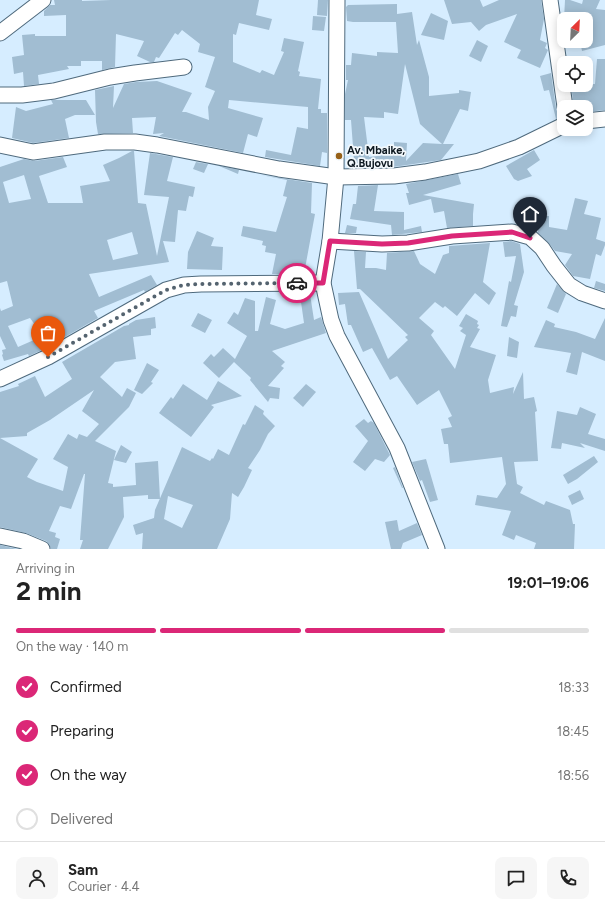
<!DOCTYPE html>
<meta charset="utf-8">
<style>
:root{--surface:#fff;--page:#f6f6f6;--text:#222;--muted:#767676;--line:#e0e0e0;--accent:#db2777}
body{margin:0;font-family:Figtree,sans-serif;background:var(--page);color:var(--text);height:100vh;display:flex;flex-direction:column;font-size:15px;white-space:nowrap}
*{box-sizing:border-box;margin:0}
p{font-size:13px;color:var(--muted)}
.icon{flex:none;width:22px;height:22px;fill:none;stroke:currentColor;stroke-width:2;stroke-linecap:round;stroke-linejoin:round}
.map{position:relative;height:549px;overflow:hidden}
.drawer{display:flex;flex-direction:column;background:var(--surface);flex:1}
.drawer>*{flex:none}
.needle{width:26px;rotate:24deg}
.tools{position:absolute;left:557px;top:12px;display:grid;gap:8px}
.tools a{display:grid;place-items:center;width:36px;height:36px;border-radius:8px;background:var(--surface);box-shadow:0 2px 10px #0003;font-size:20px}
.pin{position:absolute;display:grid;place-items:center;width:34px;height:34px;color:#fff;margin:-41px -17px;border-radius:50% 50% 50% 0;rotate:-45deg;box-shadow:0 0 4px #0007}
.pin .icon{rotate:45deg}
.courier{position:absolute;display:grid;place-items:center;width:40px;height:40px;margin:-20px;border:3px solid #db2777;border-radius:50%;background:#fff;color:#222;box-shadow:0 1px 5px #0007}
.head em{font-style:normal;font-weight:700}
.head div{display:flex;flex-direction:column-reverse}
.head{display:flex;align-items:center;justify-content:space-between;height:68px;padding:0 16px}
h1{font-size:26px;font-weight:700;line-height:30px}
.bar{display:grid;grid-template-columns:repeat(4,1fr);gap:6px 4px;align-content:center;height:48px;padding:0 16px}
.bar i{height:5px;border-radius:3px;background:var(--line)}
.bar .active{background:var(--accent)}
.bar p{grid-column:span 4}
.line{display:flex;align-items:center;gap:10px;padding:0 16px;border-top:1px solid var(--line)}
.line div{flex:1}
.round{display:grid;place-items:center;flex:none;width:42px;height:42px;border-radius:8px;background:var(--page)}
ol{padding:0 16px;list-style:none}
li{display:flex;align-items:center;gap:12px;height:44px}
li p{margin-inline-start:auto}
li .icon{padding:4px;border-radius:50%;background:var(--accent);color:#fff;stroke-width:4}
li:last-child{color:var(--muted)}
li i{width:22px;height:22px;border:2px solid var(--line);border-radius:50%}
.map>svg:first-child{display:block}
.building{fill:#a1bdd2;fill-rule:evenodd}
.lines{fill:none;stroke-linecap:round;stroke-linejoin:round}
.minor-casing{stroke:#4f6a7d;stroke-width:17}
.minor{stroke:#fff;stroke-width:15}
.done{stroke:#54636f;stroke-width:4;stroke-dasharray:0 7.2}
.route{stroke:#db2777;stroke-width:5}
.poi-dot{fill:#976118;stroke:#f2f8fc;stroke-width:1.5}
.labels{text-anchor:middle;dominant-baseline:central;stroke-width:3.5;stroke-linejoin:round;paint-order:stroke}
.poi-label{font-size:11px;font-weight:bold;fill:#0e1921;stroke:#f2f8fc;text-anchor:start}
</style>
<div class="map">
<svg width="605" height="549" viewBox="0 0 605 549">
<rect width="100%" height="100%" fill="#d6edff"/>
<g class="building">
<polygon points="54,0 82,0 82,1 111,0 259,0 256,15 272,19 269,30 239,23 236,35 233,34 233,62 260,73 262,70 274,75 284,52 281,51 284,38 304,42 298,71 300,72 299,76 321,79 318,109 321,109 321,113 327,113 327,153 322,152 320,166 265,157 266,150 291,155 297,127 308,129 308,107 229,100 228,108 263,118 257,137 248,134 243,153 159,136 164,133 153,134 156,117 132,118 133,133 98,134 96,122 95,90 114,86 113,108 124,84 136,82 157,81 192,93 182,112 186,112 209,120 208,107 215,91 205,87 215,57 198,52 200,44 182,30 178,35 175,33 159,58 156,57 154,62 150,62 137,56 144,41 116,34 115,67 102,70 102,61 81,61 81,66 67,66 69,69 38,75 39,84 24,86 23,72 14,74 12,57 24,55 22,35 35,34 35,36 66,36 66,15 44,16 44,11 50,5 55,5"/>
<polygon points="318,0 328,0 327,16 317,15"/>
<polygon points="444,0 480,0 483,7 499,0 541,0 544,19 540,40 547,43 545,48 548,50 540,68 517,58 521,50 504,42 517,14 486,25 479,31 471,22 452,24"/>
<polygon points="565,0 570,0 582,4 583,0 600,0 596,9 605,10 605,45 582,51 580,41 586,41 586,39 588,38 587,19 564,19"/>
<path d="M397,4V14L412,12L417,45L419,40L429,77V96L459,93V90L471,92L468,111L460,109L443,144H454L441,160L393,167L352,168L351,161L354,160L351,120H345V94L348,80H346V65H351L352,53L377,56V52L398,53L396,22H353L347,21L346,7L348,5ZM405,64L420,124L442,144L423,143L406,161L407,143L394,142V154L369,157L364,117L384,118V112L398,114Z"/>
<polygon points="431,13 448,21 444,40 421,35"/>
<polygon points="313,16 326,17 324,31 312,30"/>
<polygon points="477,40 488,46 481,62 469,56"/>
<polygon points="597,59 605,59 605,110 586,112 586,107 574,107 571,85 595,84"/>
<polygon points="551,73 556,109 558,113 564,116 556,119 549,90 544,91 540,76"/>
<polygon points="51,100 86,100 95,115 75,115 65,119 69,138 33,143 12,138 16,107 26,111 53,104"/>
<polygon points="534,150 540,160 527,169 532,176 518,181 514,179 506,166"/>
<path d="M132,151H134L138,203L146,204L157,256L169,197L144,195L150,153L173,157L167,181L195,187L193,197L189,196L186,211L178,210L175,242L163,241L169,262L89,274L99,297L151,275L157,285L145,292L144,290L94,311L98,318L44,349L29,356L28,354L4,361L2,355L3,354L2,350L6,349L0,336V308L1,311L13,306L7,281L0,283V183L3,182L9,203L31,199L24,175L0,183V167L24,159L34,161L63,157L67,167L39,176L48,203H83L80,186L110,181L103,165L119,158ZM132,232L138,254L113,260L107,240ZM30,318L43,336L18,347L8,326Z"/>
<polygon points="196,162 208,164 204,173 193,169"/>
<polygon points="219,166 239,170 238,174 231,171"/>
<polygon points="458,174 461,184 423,195 474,204 473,214 473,226 447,228 444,211 434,213 431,199 409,205 406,193 409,193 406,184"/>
<polygon points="261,175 312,183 311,213 315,214 304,274 287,270 286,274 272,274 276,254 265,252 266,246 262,245 263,241 241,236 243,226 276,232 287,197 283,196 287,180"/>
<polygon points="378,185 374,211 404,212 404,230 421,226 422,232 392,235 391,225 350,219 353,204 356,204 358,186"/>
<polygon points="575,198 588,201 584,214 601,218 596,239 605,242 605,245 601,256 596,254 590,279 573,276 565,265 572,254 555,251 548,242 538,233 538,216 549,216 549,227 567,230"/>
<polygon points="347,225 357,227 356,233 345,233"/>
<polygon points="197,231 214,238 211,246 223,247 222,270 187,269 188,252"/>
<polygon points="511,241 520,244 524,272 514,305 518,306 516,317 511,316 507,327 501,326 509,281 511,282 516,256 505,257 503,242"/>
<polygon points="490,243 483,282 496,293 489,305 475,293 457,316 445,306 443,308 435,302 419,318 434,331 431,335 455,369 466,335 460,331 463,328 459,326 466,314 478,321 477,324 479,325 477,328 480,329 470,347 496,355 488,380 490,393 514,387 513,394 523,372 524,399 534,397 537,411 535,412 538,461 514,462 517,484 523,487 520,493 544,505 546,501 570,510 573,524 575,524 574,549 534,549 536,543 516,535 514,540 502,535 511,511 475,505 477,495 497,498 506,484 502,457 450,463 448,444 444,444 441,429 452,427 448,418 452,416 439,390 417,405 397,376 390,380 372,348 363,352 351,325 348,325 345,304 339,305 338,293 359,292 388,359 408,340 405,337 408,335 360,289 357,289 354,251 366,252 365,268 376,268 386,270 387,253 414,251 420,264 435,274 443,255 449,253 449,246"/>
<polygon points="596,281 605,284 605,291 594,288"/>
<polygon points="557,284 566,294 558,313 547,308"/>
<polygon points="310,294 314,320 321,317 326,333 272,351 285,362 281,366 284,368 268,386 280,388 279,399 270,398 268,402 250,380 251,378 234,362 219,378 203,363 211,354 214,357 223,348 235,359 247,336 227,323 234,312 238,315 245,298 255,301 255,331 258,331 266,297 276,300 270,324 285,329 304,323 300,295"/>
<polygon points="198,313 212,320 205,333 191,326"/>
<path d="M155,317L156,328L151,329V335L133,337L136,359L115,362L100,377L122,397L127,388L136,393L129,407L95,441L116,451L108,483L113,484V487L136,485L135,463L158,461L160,499H148V495L123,497L124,517L108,549H80L83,540H80L85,474H84L71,509L60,506L49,531L56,533L55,537L60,539L57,549H51L49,544L46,541L26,533L0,527V392L19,386L18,384L35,376L45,397L72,379L62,362L124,326L129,325V324L136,320ZM94,390L82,411L99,424L87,437L79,434L77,439L68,434L53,459L68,467L63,491L37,482L27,477L38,459L0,438L27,436V433L50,420Z"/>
<polygon points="605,318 605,361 582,352 577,375 566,372 571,353 534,347 546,320 555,324 554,327 576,332 595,339"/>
<polygon points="509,337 519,342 517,358 507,356"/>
<polygon points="147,363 159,370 151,382 153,383 142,394 134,390"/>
<polygon points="218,381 242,396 211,405 214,407 191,437 159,413 171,397 173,399 183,384 207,400"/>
<polygon points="306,384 316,392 303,407 293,398"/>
<path d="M255,405L264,411L263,414L275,426L268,434L260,450L248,468L252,470L244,487L238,497L232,493L230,519L217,549H142L143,533L136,535L133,525L154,518L155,510L182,447L210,461L212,458L213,459L218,449L229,455L243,424L245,425ZM168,496L193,505L182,528L164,519Z"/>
<polygon points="580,407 596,414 588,434 605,439 605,451 580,443 585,448 562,443 561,449 551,448 557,411 577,415"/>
<polygon points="364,419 368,423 371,421 374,423 390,455 384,462 375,459 365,471 353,462 368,441 355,426"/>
<polygon points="121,445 132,452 126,463 114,460"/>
<polygon points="594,456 598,462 577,479 568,484 563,475"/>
<polygon points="426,459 438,500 430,502 422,480 420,481 412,462"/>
<polygon points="395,467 403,488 402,488 393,468"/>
<polygon points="580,490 584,499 572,505 568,496"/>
<polygon points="397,520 399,531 417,523 422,535 403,543 401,549 391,549 385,522"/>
<polygon points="0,545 17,549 0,549"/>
</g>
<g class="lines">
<defs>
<g id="minor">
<polyline points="337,0 336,177 330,241 323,283 331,320 337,336 397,448 437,549"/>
<polyline points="550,0 565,107"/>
<polyline points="0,33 43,0"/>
<polyline points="0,95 22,95 54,91 110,77 135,73 184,67"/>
<polyline points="586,121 605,119"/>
<polyline points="0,145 33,152 105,142 135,142 157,145 279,169 336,177 394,176 425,172 479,161 519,147 564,125"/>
<polyline points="330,241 382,244 408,243 452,236 512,232 530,237 542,248 554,266 569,285 582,293 605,301"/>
<polyline points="0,379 48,357 166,290 184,285 201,284 323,283"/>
<polyline points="0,536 23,541 42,549"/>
</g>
</defs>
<use href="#minor" class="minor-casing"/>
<use href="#minor" class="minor"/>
</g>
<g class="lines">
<polyline class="done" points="48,357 166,290 184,285 201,284 297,283"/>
<polyline class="route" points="297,283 323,283 330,241 382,244 408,243 452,236 512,232 530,238"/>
</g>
<circle class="poi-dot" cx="339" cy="156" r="4"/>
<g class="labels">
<g class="poi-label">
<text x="347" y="150">Av. Mbaike,<tspan x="347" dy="13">Q.Bujovu</tspan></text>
</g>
</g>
</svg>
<div class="tools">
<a><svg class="needle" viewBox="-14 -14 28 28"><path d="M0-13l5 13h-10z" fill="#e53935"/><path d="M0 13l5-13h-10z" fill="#767676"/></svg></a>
<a><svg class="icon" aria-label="locate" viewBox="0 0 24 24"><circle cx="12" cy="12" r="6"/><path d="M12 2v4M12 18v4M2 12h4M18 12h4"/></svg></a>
<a><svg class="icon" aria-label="layers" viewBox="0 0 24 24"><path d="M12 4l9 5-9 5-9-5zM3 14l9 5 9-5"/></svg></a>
</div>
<div class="pin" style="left:48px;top:357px;background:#ea580c"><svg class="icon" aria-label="bag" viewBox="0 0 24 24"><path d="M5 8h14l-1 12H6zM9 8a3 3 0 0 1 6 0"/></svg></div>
<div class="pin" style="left:530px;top:238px;background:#1f2937"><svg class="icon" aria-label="home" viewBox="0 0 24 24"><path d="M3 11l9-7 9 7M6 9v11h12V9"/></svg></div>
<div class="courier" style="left:297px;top:283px"><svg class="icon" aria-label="car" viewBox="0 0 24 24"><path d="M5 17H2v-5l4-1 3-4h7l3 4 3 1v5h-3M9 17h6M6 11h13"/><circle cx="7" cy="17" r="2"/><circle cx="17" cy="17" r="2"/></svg></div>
</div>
<section class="drawer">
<div class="head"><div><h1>2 min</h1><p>Arriving in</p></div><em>19:01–19:06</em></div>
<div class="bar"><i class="active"></i><i class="active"></i><i class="active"></i><i></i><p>On the way · 140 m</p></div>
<ol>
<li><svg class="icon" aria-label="check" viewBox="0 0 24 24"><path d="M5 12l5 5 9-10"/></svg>Confirmed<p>18:33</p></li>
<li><svg class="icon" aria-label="check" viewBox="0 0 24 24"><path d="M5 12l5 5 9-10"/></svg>Preparing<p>18:45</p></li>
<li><svg class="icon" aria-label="check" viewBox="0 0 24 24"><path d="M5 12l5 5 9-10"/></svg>On the way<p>18:56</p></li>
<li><i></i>Delivered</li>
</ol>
<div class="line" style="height:72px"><a class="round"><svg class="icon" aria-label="person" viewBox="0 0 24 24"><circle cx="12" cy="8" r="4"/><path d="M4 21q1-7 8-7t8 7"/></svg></a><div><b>Sam</b><p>Courier · 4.4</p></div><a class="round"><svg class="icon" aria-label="chat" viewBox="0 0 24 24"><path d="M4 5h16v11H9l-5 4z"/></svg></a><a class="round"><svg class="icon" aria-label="phone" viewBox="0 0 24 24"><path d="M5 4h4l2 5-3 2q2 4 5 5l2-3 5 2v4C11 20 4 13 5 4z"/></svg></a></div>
</section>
